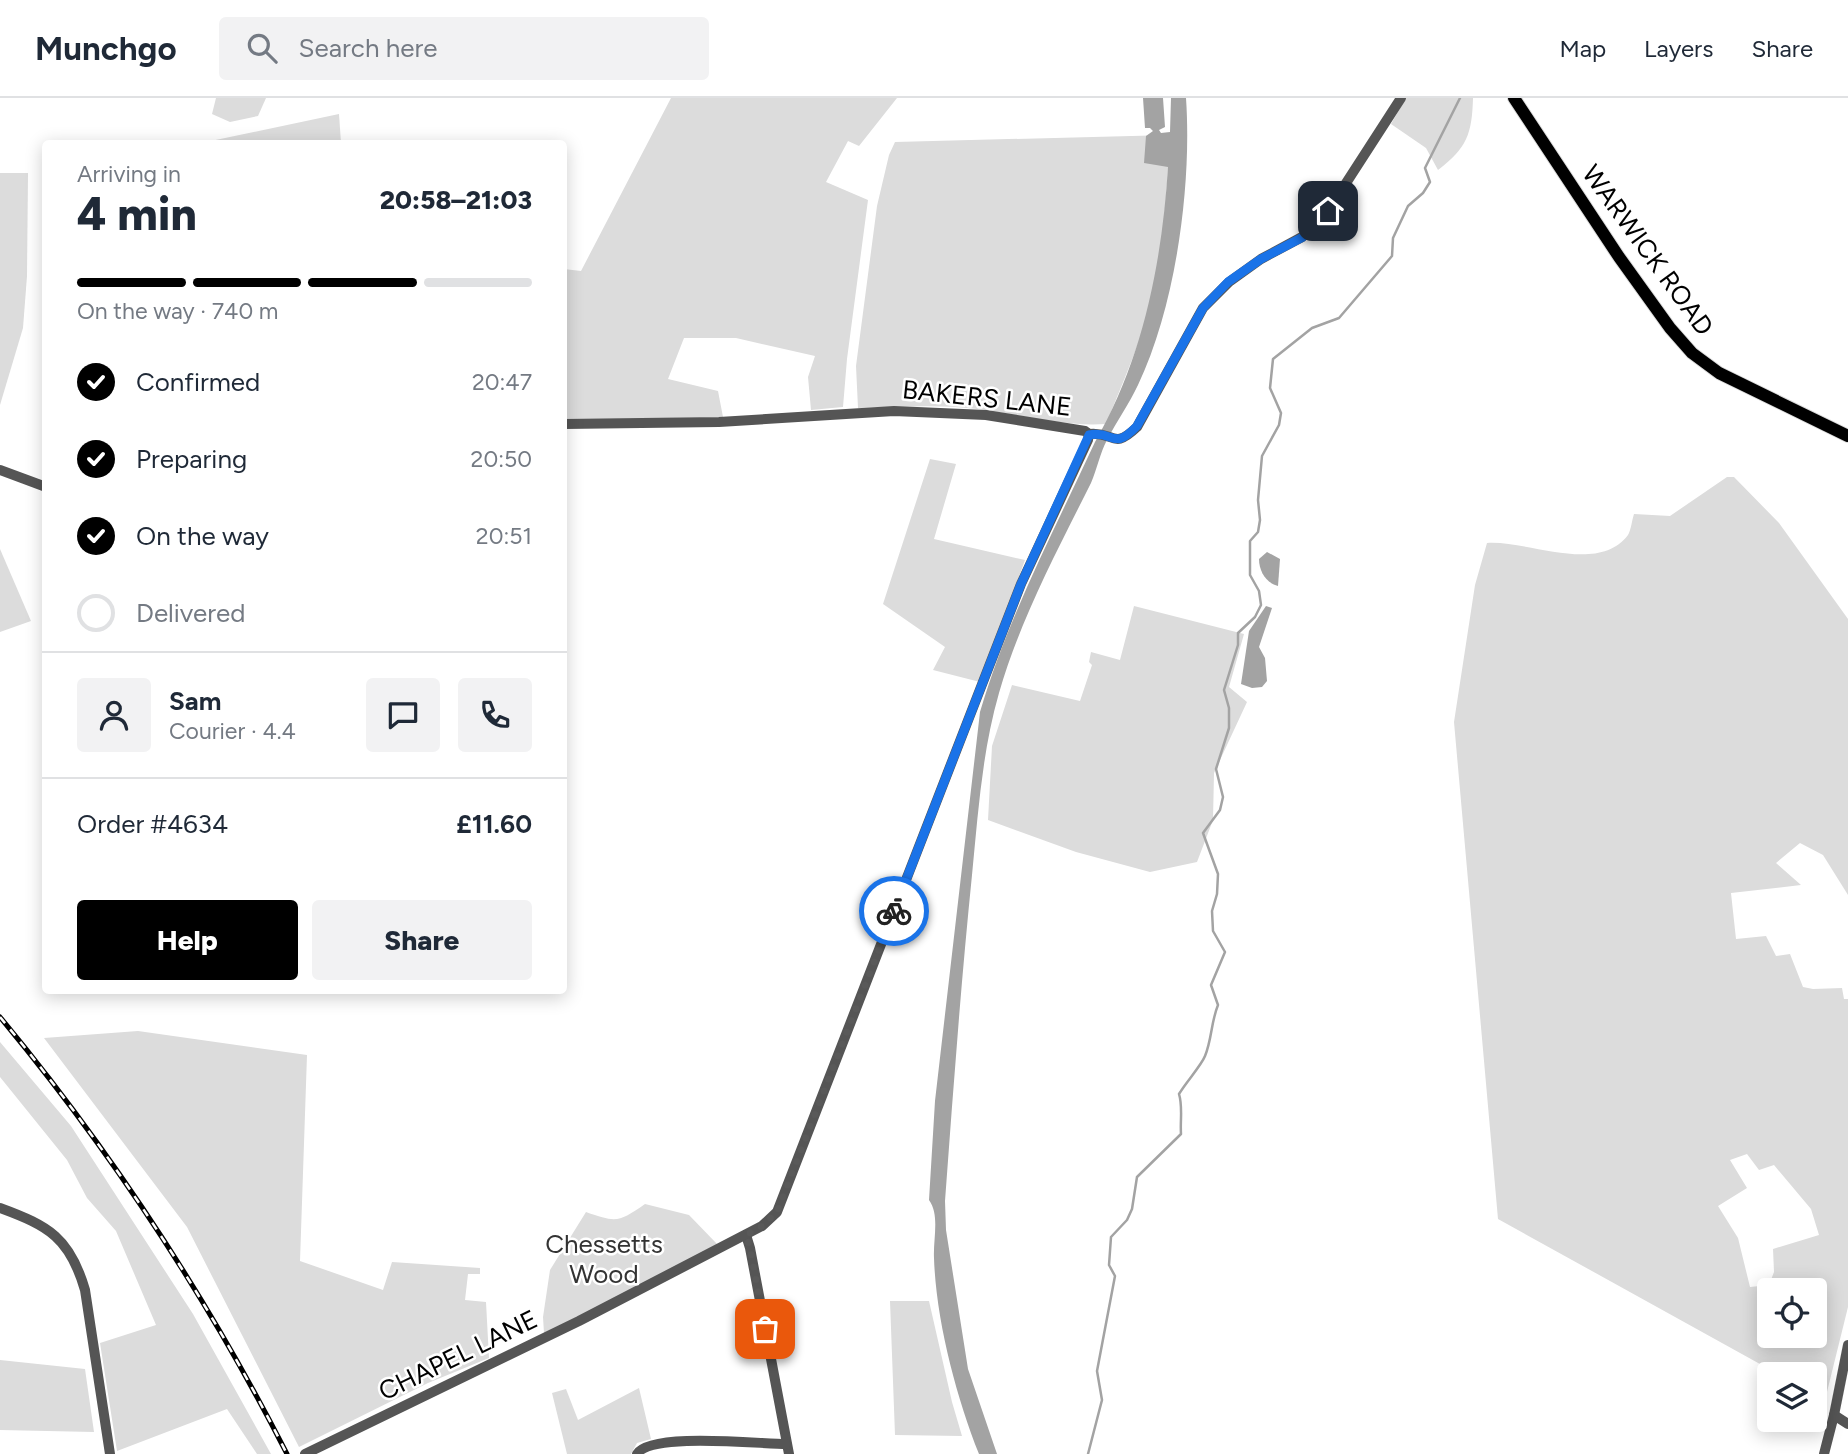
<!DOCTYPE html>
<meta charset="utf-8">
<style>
:root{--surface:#fff;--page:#f2f2f3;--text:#1f2937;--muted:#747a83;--line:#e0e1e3;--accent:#000}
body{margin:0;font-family:Figtree,sans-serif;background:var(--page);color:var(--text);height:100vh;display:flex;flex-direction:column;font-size:26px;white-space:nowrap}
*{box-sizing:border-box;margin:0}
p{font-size:23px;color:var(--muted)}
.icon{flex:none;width:38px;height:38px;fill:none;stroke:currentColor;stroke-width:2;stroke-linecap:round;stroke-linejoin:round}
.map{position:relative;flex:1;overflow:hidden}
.drawer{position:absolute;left:42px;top:42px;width:525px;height:854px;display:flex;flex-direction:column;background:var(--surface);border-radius:7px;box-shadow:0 4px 18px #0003}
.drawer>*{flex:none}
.tools{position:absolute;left:1757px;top:1180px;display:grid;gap:14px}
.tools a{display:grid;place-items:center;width:70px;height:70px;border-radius:7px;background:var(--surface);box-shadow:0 4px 18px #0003;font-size:35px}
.pin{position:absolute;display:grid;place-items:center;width:60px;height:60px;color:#fff;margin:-30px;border-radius:14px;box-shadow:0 4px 10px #0006}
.courier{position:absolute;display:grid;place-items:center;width:70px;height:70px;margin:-35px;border:5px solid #1a73e8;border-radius:50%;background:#fff;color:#222;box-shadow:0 2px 9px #0007}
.headline em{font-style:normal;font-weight:800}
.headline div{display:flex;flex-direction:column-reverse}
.headline{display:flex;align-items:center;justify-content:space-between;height:119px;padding:0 35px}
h1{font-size:46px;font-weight:800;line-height:52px}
.bar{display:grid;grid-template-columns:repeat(4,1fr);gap:10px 7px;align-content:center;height:84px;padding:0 35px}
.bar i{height:9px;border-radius:5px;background:var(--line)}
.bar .selected{background:var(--accent)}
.bar p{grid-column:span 4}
.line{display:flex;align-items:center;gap:18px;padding:0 35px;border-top:2px solid var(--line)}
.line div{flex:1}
.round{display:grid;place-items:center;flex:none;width:74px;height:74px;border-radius:7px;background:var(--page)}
ol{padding:0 35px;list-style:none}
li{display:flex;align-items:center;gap:21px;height:77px}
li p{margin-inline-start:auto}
li .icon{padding:7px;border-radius:50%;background:var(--accent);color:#fff;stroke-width:4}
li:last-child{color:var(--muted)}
li i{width:38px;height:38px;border:4px solid var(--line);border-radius:50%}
.primary-button{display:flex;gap:14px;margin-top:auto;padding:14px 35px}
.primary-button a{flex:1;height:80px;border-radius:7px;background:var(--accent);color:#fff;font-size:28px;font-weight:800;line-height:80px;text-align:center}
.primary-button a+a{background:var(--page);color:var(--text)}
header{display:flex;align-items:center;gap:42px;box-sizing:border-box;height:98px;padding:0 35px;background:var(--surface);border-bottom:2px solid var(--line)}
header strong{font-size:33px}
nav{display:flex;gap:38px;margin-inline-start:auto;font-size:24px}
.search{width:490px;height:63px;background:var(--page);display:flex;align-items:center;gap:18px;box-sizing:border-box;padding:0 24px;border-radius:7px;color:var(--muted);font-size:26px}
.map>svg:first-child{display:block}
.green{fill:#dcdcdc;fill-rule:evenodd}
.water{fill:#a3a3a3}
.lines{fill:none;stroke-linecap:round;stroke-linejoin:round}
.stream{stroke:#a3a3a3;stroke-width:2.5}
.major-casing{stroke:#dbdbdb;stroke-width:14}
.minor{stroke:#555;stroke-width:10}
.major{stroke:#000;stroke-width:12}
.rail-casing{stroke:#000;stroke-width:5}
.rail{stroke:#fff;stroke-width:2.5;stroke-dasharray:8;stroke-linecap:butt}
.done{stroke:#595959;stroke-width:7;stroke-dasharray:0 12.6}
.route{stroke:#1a73e8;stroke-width:9}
.labels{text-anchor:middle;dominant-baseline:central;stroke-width:5;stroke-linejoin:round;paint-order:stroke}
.street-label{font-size:26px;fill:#000;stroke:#fff}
.park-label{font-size:26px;fill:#333;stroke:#fff}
</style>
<header>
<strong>Munchgo</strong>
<div class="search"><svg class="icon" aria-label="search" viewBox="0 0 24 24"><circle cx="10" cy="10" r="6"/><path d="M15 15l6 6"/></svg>Search here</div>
<nav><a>Map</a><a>Layers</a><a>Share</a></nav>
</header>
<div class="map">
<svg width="1848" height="1356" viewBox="0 0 1848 1356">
<rect width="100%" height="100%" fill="#fff"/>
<g class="green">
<polygon points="216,0 266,0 258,18 230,24 212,16"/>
<polygon points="671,0 897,0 859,48 848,43 826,84 868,102 847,261 843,309 811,312 808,279 815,258 736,240 684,240 668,281 718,293 723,319 564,322 564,171 581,173"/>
<path d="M1406,0H1473C1472,36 1467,50 1438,72L1426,50L1391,26Z"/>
<polygon points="339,16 341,45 206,44"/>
<path d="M1170,37C1166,103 1163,173 1142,235C1131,266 1118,296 1106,326C1062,329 1020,316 977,311C938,306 898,309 858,310L856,268L877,108L889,57L895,44Z"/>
<polygon points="0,75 28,75 27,178 23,230 0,307"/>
<polygon points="930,361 956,366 934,441 1025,462 980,584 933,572 945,549 883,506"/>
<path d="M1727,379H1734L1779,425L1848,521V797L1823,757L1800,745L1776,765L1801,787L1731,795L1736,841L1766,838L1776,858L1790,856L1803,889L1813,891L1842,890L1844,901H1848V1209L1825,1302L1815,1296V1276H1778L1498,1121L1454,624L1475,487L1487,445C1528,442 1598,477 1628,437C1631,432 1632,422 1634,416L1670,418ZM1747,1056L1759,1072L1774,1067L1811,1111L1819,1137L1773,1151L1774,1174L1769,1187L1750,1189L1738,1140L1718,1108L1747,1090L1730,1062ZM1769,1192H1815V1237H1769Z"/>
<polygon points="0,451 31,523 0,534"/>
<polygon points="1134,508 1244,536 1229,589 1247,604 1214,675 1213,722 1197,764 1150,774 1076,754 988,722 992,648 1012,587 1080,603 1092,567 1089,564 1091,554 1120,562"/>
<polygon points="138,933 307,957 300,1163 383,1192 392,1164 480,1170 480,1176 468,1176 465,1202 486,1204 489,1260 428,1285 299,1349 187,1129 44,940"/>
<polygon points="0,944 71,1028 193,1216 271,1356 257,1356 227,1311 117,1353 100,1245 156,1227 116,1133 87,1100 67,1062 0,979"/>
<path d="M645,1106L689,1117L717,1146L647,1185L544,1235L543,1219L550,1172L586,1114C617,1125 619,1124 645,1106Z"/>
<polygon points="890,1203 929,1203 952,1304 962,1338 895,1337"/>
<polygon points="0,1262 85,1271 94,1334 0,1332"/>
<polygon points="639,1290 651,1341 637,1345 631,1356 567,1356 552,1295 566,1291 578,1322"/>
</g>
<g class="water">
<path d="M1143,0H1163L1165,29L1159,32L1161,35L1170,34L1171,0H1186C1192,87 1176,207 1138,287C1129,306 1117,323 1107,342C1100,355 1097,371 1091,385C1057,453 1020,522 999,595C982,654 978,716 972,777C961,885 953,994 945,1103L946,1132L968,1271L997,1356H979C956,1298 936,1222 934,1160C933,1141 940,1117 929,1102L935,1003L980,614C1008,519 1054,433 1095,344C1143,261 1162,164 1168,69L1144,65L1146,38L1153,33L1150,30H1145Z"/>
<path d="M1267,454L1280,461L1278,488C1266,485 1259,473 1259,461Z"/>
<polygon points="1266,508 1272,510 1259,549 1265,560 1267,583 1262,589 1252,590 1241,586 1249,533"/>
</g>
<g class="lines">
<path class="stream" d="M1088,1356L1102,1302L1097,1273L1115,1178L1109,1167L1111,1139L1127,1122L1132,1111L1137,1079L1181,1036C1180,1022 1183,1009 1179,996C1186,984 1201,968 1205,958C1212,941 1211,924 1218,907L1211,887L1225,854L1213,833L1212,813L1217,796L1218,776L1203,735L1220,712L1223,699L1216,671L1229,630V610L1224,592L1238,547V535L1255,519L1261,507L1259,493L1250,477V443L1258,434L1260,422L1258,402L1262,358L1279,327L1281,315L1270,290L1273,261L1312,230L1339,220L1392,158L1393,140L1408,108L1423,95L1430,84L1425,70L1460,0"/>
<defs>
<polyline id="major" points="1514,0 1619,159 1670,230 1692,255 1719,275 1848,338"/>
</defs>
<use href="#major" class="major-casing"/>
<g class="minor">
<path d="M564,326L719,324L894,313L986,317L1085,333L1089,336C1115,333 1112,353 1137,329L1203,210L1229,184L1261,161L1302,139L1328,113L1401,0"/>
<polyline points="0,372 46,389"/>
<path d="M0,1110C49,1128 70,1140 85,1192L110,1356"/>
<polyline points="746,1137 750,1150 789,1356"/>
<polyline points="1834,1317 1848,1247"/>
<polyline points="305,1356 579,1223 762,1128 777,1114 1021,486 1088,342 1089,336"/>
<path d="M637,1356C650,1334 759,1346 786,1346"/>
<polyline points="1824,1356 1834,1317 1848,1326"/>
</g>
<use href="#major" class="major"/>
<defs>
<path id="rail" d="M0,919C111,1053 208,1201 287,1356"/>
</defs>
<use href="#rail" class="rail-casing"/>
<use href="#rail" class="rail"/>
</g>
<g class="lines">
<polyline class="done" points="765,1231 750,1150 746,1137 762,1128 777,1114 894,813"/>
<path class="route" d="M894,813L1021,486L1089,337C1115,332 1112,354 1137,328L1203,210L1228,184L1261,161L1303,139L1328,113"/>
</g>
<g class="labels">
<g class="street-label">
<text transform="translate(1648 152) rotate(54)">WARWICK ROAD</text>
<text transform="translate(987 300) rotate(6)">BAKERS LANE</text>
<text transform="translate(458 1257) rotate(-26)">CHAPEL LANE</text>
</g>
<g class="park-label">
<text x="604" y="1146">Chessetts<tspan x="604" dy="30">Wood</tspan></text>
</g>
</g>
</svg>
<div class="tools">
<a><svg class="icon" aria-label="locate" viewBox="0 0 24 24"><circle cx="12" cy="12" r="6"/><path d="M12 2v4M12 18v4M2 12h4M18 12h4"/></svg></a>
<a><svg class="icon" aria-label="layers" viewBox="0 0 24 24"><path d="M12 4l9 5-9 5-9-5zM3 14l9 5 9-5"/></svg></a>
</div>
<div class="pin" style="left:765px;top:1231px;background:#ea580c"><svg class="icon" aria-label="bag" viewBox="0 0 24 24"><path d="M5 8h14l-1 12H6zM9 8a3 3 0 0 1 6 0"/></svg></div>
<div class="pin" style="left:1328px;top:113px;background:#1f2937"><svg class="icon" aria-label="home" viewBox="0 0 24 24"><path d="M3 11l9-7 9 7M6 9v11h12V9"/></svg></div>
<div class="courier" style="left:894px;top:813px"><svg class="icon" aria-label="bike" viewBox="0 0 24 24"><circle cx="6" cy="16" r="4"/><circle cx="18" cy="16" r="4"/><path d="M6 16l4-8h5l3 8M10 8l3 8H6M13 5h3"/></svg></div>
<section class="drawer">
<div class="headline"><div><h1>4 min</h1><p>Arriving in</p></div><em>20:58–21:03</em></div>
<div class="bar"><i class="selected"></i><i class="selected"></i><i class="selected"></i><i></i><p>On the way · 740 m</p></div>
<ol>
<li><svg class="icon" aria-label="check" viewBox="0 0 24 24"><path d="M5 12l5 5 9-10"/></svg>Confirmed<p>20:47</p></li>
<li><svg class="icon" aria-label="check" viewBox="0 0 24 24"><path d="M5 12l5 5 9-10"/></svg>Preparing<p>20:50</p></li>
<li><svg class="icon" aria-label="check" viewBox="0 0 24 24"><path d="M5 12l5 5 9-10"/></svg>On the way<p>20:51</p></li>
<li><i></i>Delivered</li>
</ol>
<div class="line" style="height:126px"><a class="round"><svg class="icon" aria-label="person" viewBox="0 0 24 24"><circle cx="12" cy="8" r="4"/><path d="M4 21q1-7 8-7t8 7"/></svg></a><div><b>Sam</b><p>Courier · 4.4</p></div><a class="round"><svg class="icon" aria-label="chat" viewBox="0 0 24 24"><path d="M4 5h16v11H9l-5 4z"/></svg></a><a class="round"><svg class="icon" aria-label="phone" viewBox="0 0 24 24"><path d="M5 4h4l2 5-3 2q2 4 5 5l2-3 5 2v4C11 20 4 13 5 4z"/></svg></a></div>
<div class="line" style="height:91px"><div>Order #4634</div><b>£11.60</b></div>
<div class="primary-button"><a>Help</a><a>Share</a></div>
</section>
</div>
